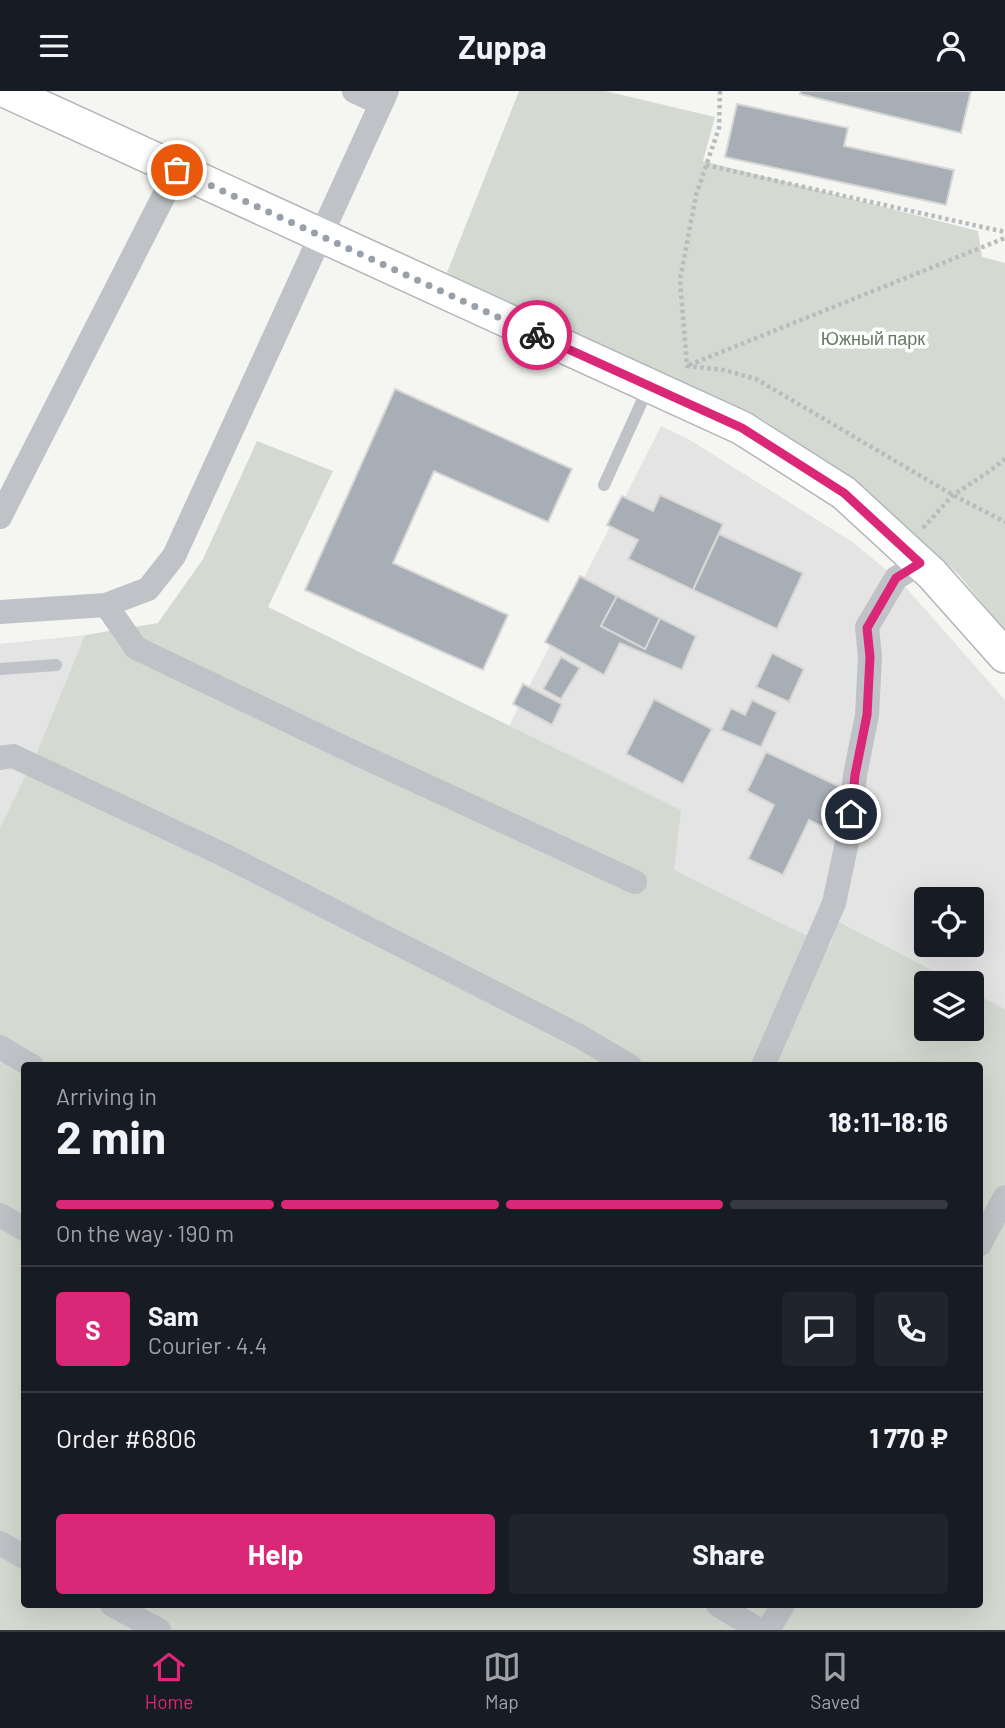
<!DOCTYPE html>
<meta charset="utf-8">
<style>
:root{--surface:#171b24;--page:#20242c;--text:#f1f3f6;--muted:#9ea1a6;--line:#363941;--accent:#db2777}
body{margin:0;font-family:Barlow,sans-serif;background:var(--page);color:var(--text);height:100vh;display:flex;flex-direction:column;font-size:26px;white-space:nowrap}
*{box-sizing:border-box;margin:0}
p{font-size:23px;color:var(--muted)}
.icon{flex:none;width:38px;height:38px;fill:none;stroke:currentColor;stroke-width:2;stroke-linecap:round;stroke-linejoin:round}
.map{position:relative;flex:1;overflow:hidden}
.side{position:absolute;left:21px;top:971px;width:962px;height:546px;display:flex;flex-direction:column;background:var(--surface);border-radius:7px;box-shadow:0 7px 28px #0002}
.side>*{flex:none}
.tools{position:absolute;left:914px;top:796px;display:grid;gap:14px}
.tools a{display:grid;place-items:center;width:70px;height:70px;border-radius:7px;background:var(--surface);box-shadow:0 7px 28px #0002;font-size:35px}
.pin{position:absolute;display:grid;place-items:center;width:60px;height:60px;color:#fff;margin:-30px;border:4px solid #fff;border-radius:50%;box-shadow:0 2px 7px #0007}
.courier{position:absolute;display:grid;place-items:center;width:70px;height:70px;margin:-35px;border:5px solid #db2777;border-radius:50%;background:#fff;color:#222;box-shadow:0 2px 9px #0007}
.head em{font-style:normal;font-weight:700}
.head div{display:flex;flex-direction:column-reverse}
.head{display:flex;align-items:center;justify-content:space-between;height:119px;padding:0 35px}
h1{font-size:46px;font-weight:700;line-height:52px}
.bar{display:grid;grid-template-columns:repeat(4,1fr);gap:10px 7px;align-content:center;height:84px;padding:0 35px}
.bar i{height:9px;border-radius:5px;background:var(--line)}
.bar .on{background:var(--accent)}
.bar p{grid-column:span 4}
.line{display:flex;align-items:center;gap:18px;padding:0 35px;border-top:2px solid var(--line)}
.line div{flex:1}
.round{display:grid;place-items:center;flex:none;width:74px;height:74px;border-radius:7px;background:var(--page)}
.action{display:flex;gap:14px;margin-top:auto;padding:14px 35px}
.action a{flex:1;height:80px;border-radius:7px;background:var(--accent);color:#fff;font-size:28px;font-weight:700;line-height:80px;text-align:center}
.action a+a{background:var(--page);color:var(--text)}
header{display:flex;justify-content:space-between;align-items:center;height:91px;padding:0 35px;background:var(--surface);font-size:32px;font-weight:700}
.dock{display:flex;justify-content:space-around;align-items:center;height:98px;border-top:2px solid var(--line);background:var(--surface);font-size:19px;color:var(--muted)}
.dock a{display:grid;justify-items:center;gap:4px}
.dock .on{color:var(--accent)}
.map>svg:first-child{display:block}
.built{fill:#e3e4e3;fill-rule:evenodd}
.green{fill:#d4dad2;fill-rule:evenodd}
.building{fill:#a8aeb5;stroke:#d6d7d5;stroke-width:2}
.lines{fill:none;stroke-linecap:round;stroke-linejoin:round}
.secondary-casing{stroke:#b1b5ba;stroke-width:36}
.path{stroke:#b9bbbe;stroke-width:4.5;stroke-dasharray:3.5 3.5;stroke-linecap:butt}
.lane{stroke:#bfc2c6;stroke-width:12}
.street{stroke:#bfc2c6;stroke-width:24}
.secondary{stroke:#fff;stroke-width:33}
.done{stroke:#98a0a9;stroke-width:7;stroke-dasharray:0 12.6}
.route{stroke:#db2777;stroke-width:9}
.labels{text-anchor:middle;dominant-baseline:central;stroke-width:7;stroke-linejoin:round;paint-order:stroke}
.park-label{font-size:18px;fill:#677965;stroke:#fff}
</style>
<header><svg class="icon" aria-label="menu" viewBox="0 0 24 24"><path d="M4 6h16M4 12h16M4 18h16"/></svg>Zuppa<svg class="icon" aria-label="person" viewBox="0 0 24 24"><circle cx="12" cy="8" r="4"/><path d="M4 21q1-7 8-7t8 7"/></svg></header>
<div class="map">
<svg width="1005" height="1539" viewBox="0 0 1005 1539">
<rect width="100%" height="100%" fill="#f5f5f2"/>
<g class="built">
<path d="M661,335L690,349L851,450L901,491L1005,609V918L971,900V892H957L839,830L830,856L673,779L509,635ZM926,808H971V854H926Z"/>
<polygon points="85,544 36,663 0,736 0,553"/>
</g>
<g class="green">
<polygon points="519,0 605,0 715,26 703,70 978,140 982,166 1005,172 1005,540 959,484 864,397 759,326 446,184"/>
<path d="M257,350L333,380L268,516L681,719L674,779L830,856L838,830L957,892H926V938H971V900L1005,918V1539H0V736L36,663L85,544L158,532L203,468ZM24,975H980V1514H24Z"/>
</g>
<g class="building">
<polygon points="801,0 971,0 961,42 800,3"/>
<polygon points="737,13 848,37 844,55 954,79 946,114 725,66"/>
<polygon points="395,298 572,378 548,431 434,380 393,472 508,524 483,579 305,499"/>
<polygon points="660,404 723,433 693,499 628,468 638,449 607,434 622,405 653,420"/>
<polygon points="719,443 803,482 777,538 693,499"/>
<polygon points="580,485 617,505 601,535 645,558 660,527 696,545 682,579 620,552 604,584 545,551"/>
<polygon points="617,505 660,527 645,558 601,535"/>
<polygon points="772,562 804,578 789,611 756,596"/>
<polygon points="561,566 580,577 561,608 543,598"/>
<polygon points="523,593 562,613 552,634 513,613"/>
<polygon points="654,608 712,638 683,693 626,663"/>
<polygon points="752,609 777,621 761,656 721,639 731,617 745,624"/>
<polygon points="766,661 847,699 829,739 809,729 783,784 748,768 774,714 747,700"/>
</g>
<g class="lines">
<defs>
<polyline id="secondary" points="6,0 742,337 844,402 932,483 1005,565"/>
</defs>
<use href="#secondary" class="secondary-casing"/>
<g class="path">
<polyline points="720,0 719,37 696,104 680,189 687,275 724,279 756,288 953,404 1005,431"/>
<polyline points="706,74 1005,141"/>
<polyline points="689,274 1005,147"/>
<polyline points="923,437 953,404 987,382 1005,368"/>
</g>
<g class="lane">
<polyline points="604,394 649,295"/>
<polyline points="0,578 56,574"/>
</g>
<g class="street">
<polyline points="354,0 380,12"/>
<polyline points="0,426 177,79"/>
<polyline points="106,514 136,557 353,661 635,791"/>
<polyline points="0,521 106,514 148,498 174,465 387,0"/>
<polyline points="0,667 13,665 222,763 581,946 630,975"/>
<polyline points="0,956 32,975"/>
<polyline points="763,975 834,812 849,742 855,684 867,624 870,566 867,536 896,487 921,472"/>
<polyline points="0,1124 24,1138"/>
<polyline points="980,1153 1005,1106"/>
<polyline points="0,1452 24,1466"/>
<polyline points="112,1514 159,1539"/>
<polyline points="718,1514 759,1539"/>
<polyline points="768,1539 783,1514"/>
</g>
<use href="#secondary" class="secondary"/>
</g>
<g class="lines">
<polyline class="done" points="177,79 537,244"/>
<polyline class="route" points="537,244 742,337 844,402 920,472 896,487 867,537 870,566 867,624 855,684 851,723"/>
</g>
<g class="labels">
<g class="park-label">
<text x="873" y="247">Южный парк</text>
</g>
</g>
</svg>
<div class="tools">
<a><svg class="icon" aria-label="locate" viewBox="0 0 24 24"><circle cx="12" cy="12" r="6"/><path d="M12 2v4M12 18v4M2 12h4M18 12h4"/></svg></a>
<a><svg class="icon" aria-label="layers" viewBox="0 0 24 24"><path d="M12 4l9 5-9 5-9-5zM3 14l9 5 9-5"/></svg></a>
</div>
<div class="pin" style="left:177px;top:79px;background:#ea580c"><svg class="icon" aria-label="bag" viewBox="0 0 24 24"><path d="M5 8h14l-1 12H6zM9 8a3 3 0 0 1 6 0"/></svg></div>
<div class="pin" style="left:851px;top:723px;background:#1f2937"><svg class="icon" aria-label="home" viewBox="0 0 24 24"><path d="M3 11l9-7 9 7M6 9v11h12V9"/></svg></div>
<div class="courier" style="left:537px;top:244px"><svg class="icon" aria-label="bike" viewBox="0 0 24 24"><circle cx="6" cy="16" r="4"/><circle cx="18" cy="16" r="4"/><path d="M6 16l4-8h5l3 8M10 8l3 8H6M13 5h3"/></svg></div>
<section class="side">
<div class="head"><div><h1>2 min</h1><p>Arriving in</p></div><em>18:11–18:16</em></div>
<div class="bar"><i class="on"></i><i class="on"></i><i class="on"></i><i></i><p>On the way · 190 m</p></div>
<div class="line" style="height:126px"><b class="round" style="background:var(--accent);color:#fff">S</b><div><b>Sam</b><p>Courier · 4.4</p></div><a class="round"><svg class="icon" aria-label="chat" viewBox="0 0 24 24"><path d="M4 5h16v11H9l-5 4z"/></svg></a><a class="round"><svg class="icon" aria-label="phone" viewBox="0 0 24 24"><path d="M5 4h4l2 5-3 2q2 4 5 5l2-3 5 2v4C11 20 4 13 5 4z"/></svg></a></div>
<div class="line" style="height:91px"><div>Order #6806</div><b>1 770 ₽</b></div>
<div class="action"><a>Help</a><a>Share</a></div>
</section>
</div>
<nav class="dock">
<a class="on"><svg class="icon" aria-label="home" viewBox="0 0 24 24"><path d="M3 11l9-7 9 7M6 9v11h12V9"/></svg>Home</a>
<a><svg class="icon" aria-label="map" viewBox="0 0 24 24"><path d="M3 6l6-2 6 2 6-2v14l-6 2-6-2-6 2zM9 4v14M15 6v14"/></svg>Map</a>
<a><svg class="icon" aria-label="saved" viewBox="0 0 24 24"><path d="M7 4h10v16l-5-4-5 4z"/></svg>Saved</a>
</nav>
